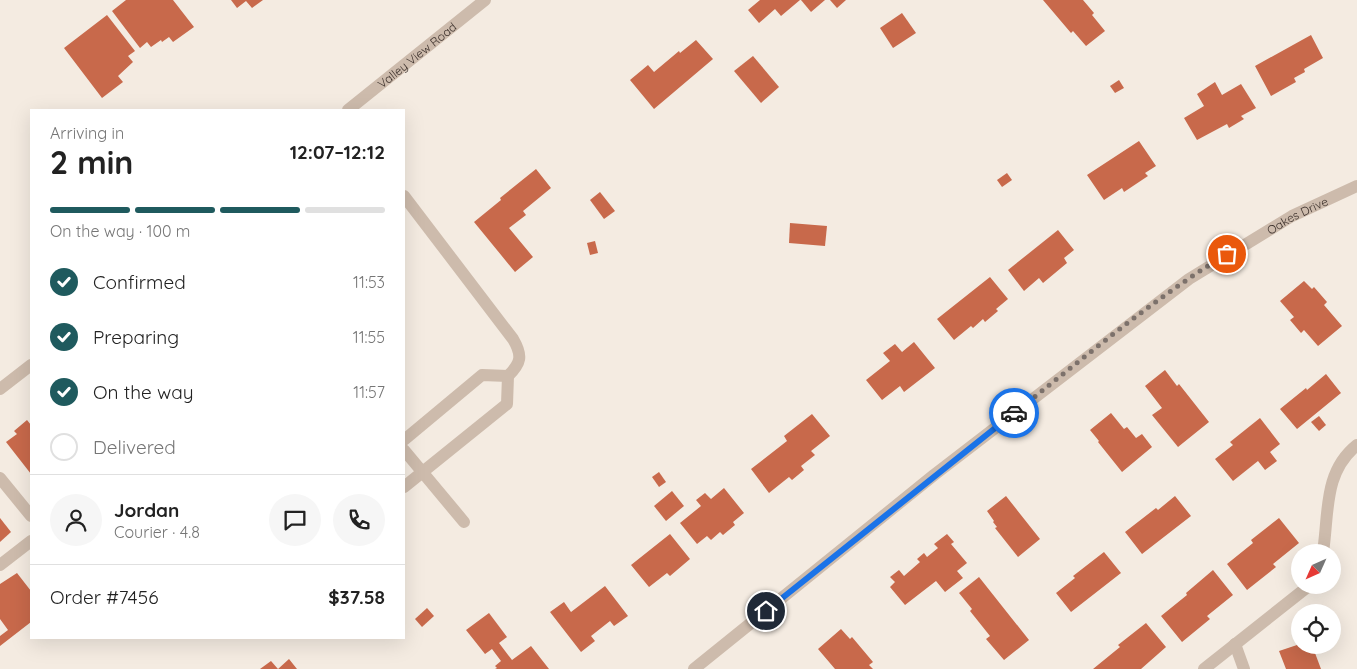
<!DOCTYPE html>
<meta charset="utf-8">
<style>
:root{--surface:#fff;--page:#f6f6f6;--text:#222;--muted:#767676;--line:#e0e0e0;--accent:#1f5a5e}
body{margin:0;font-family:Quicksand,sans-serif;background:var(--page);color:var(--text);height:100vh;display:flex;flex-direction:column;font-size:19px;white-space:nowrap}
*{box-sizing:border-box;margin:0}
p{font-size:16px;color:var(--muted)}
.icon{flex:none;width:28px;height:28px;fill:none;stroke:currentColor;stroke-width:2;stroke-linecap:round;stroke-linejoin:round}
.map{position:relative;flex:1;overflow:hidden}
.details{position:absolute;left:30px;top:109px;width:375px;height:530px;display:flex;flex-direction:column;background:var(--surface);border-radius:0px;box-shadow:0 5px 20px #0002}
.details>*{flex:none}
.needle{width:32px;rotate:225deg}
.tools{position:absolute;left:1291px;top:544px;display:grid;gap:10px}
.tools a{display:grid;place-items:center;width:50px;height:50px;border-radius:50%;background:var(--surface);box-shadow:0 5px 20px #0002;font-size:25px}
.pin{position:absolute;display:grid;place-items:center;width:42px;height:42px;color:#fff;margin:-21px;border:2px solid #fff;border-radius:50%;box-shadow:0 1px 5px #0007}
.courier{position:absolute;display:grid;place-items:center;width:50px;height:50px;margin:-25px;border:4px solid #1a73e8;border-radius:50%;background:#fff;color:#222;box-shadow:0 1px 6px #0007}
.headline em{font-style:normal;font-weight:800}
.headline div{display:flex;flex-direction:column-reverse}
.headline{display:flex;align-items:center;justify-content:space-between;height:85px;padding:0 20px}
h1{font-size:32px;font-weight:800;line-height:38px}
.bar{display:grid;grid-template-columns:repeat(4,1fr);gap:8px 5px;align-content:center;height:60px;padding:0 20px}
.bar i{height:6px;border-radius:4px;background:var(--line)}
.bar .current{background:var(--accent)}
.bar p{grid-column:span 4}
.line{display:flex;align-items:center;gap:12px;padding:0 20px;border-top:1px solid var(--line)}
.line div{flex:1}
.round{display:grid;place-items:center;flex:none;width:52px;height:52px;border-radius:26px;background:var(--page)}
ol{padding:0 20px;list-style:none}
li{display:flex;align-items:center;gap:15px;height:55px}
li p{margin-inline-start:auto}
li .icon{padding:5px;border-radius:50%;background:var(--accent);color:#fff;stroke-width:4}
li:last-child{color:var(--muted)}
li i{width:28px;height:28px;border:2px solid var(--line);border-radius:50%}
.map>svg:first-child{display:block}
.building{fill:#c8694b}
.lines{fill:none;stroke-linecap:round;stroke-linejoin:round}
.minor{stroke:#cdbbac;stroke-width:12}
.done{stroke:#7c716b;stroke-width:5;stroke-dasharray:0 9}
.route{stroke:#1a73e8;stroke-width:6}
.labels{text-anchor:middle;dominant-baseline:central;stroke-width:4;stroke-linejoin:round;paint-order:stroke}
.street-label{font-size:12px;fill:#3b302b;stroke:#fbf5ee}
</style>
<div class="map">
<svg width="1357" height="669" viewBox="0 0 1357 669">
<rect width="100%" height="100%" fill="#f4ebe1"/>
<g class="building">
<polygon points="126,0 173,0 194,27 173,42 169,37 162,42 161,40 151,47 147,42 140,48 112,11"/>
<polygon points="231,0 263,0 252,8 246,1 237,8"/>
<polygon points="760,0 800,0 781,16 775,9 759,23 748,10"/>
<polygon points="801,0 825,0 811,12"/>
<polygon points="830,0 846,0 837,8"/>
<polygon points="1043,0 1083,0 1094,13 1092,15 1105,31 1086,46 1073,31 1071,33"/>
<polygon points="902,13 916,33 893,48 880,28"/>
<polygon points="107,15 135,51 128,56 133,62 118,76 123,82 102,98 64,48"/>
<polygon points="1311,35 1323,58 1304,69 1305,72 1294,78 1296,82 1271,96 1255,66"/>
<polygon points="696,40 713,59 654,109 630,80 648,65 654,72 679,51 680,53"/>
<polygon points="753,56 779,87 761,103 734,71"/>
<polygon points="1119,80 1124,88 1115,93 1110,86"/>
<polygon points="1215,82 1222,95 1241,84 1256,108 1241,116 1244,119 1229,128 1227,124 1197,140 1184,118 1204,106 1197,94"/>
<polygon points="1139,141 1156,166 1145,173 1148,176 1124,192 1122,188 1104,200 1087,175"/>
<polygon points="536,169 551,188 523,211 526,215 509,228 533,257 515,272 474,222 501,200 500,198"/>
<polygon points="1007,173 1012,180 1002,187 997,180"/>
<polygon points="600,192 615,211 604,219 590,200"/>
<polygon points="790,223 827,226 825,246 789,243"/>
<polygon points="1058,230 1074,250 1064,258 1067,263 1043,283 1039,278 1024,291 1008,270"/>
<polygon points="595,241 598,253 590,255 587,243"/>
<polygon points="990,277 1008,299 996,309 998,311 985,322 983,319 973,328 971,326 954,340 937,319"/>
<polygon points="1304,281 1312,289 1314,287 1327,302 1324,305 1342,326 1318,346 1304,330 1301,333 1290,320 1294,317 1280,301"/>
<polygon points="914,342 935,368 904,392 900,386 882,400 866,380 890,361 883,353 895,344 902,352"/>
<polygon points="1165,370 1177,386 1179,384 1209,422 1178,447 1152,415 1162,408 1145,386"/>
<polygon points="1326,374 1341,393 1297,429 1280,409 1306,388 1307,390"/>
<polygon points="1111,413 1124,429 1127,427 1136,438 1142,434 1152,447 1122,472 1098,442 1099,441 1090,430"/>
<polygon points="812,414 830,436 811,451 815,455 801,466 804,470 792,480 789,477 769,493 751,469 787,441 784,436"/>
<polygon points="1319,416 1326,425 1319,431 1311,422"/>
<polygon points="1260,418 1280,444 1270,452 1277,461 1265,470 1258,461 1233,481 1215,459 1233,445 1230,442"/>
<polygon points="27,420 31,425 31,474 6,442 17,434 14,431"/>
<polygon points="659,472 666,482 659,487 652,477"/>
<polygon points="724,488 744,513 733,522 735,525 723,535 720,532 711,540 707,536 697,544 680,523 701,506 696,500 705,493 711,499"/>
<polygon points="672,491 684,506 666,521 654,506"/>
<polygon points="1006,496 1040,539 1018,557 995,528 997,527 993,522 994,521 987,511"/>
<polygon points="1175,496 1191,516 1142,554 1125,532 1156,508 1158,510"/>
<polygon points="0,518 11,532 0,542"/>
<polygon points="1279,518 1299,543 1273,564 1276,567 1247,590 1227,564 1253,543 1251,540"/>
<polygon points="670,534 690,559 670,576 667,573 649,587 631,565"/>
<polygon points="947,534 954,542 951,544 967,563 957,571 963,578 945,592 936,581 905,605 890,587 895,582 890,577 899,570 904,576 920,562 917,559 924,553 927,557 938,548 934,544"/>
<polygon points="1104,552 1121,573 1071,612 1056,593 1075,578 1073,576"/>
<polygon points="1213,570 1233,595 1207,616 1210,619 1182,642 1161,616 1187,595 1186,593"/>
<polygon points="17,573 31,591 31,622 0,646 0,636 8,630 0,619 0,584"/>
<polygon points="979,577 1029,640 1004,660 986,639 990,636 970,611 972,609 959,593"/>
<polygon points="605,586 628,616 614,626 610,621 591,636 595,641 581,652 550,612 564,602 571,612"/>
<polygon points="427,608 434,616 422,627 415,619"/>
<polygon points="489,613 507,637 499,643 512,660 531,646 549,669 495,669 497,668 495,666 501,661 492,649 485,654 466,630"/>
<polygon points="1146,623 1166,647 1141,669 1093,669 1120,647 1118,645"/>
<polygon points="841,629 850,639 852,637 873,662 869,665 873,669 835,669 818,649"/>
<polygon points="1300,644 1300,645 1312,645 1321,669 1286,669 1279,651"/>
<polygon points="289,659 297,669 260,669 271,661 278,669"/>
</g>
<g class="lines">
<g class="minor">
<path id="s1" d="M348,110L485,0"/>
<path d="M404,196L513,339C523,356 521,363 508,376L507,404L404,487"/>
<polyline points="0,389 31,365"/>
<polyline points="404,440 482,375 508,376"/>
<polyline points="404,450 464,522"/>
<polyline points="0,478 31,516"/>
<path d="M1323,552C1329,514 1323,472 1357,445"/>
<polyline points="0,565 31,541"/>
<polyline points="1235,644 1244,669"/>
<path id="s2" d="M694,669L934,475L1189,279L1292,216L1357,186"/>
<polyline points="1204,669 1310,585"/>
</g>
</g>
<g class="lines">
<path class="done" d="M1014,413C1083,359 1151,300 1227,254"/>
<polyline class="route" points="766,611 1014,413"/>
</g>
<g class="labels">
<g class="street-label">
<text stroke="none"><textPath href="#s1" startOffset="88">Valley View Road</textPath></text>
<text stroke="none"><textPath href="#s2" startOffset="756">Oakes Drive</textPath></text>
</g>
</g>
</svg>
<div class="tools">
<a><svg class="needle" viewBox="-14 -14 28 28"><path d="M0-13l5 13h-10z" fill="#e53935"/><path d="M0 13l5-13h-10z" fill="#767676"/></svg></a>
<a><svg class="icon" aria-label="locate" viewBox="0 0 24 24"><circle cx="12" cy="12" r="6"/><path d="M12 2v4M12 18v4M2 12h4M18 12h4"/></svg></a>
</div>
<div class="pin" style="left:1227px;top:254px;background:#ea580c"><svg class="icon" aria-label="bag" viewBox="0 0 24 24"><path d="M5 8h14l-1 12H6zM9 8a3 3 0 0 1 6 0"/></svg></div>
<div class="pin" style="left:766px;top:611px;background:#1f2937"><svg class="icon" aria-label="home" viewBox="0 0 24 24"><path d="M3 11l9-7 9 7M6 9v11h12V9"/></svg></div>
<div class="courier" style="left:1014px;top:413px"><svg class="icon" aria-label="car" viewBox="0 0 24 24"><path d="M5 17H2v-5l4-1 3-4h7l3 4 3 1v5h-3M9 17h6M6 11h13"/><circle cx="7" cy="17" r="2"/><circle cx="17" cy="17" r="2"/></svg></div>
<section class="details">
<div class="headline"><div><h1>2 min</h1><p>Arriving in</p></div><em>12:07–12:12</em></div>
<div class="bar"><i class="current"></i><i class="current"></i><i class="current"></i><i></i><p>On the way · 100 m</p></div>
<ol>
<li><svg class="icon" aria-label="check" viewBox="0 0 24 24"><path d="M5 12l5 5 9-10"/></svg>Confirmed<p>11:53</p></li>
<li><svg class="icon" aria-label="check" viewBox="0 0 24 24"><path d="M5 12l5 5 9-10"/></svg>Preparing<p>11:55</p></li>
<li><svg class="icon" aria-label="check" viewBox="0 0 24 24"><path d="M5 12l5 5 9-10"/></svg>On the way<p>11:57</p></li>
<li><i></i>Delivered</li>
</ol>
<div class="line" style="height:90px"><a class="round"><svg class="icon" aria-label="person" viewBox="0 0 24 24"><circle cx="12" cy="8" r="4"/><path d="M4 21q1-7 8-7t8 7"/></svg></a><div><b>Jordan</b><p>Courier · 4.8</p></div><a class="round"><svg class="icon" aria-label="chat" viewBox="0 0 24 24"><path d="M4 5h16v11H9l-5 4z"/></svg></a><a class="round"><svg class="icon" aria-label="phone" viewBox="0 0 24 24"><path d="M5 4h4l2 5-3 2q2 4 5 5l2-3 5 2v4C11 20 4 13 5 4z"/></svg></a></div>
<div class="line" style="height:65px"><div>Order #7456</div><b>$37.58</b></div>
</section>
</div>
